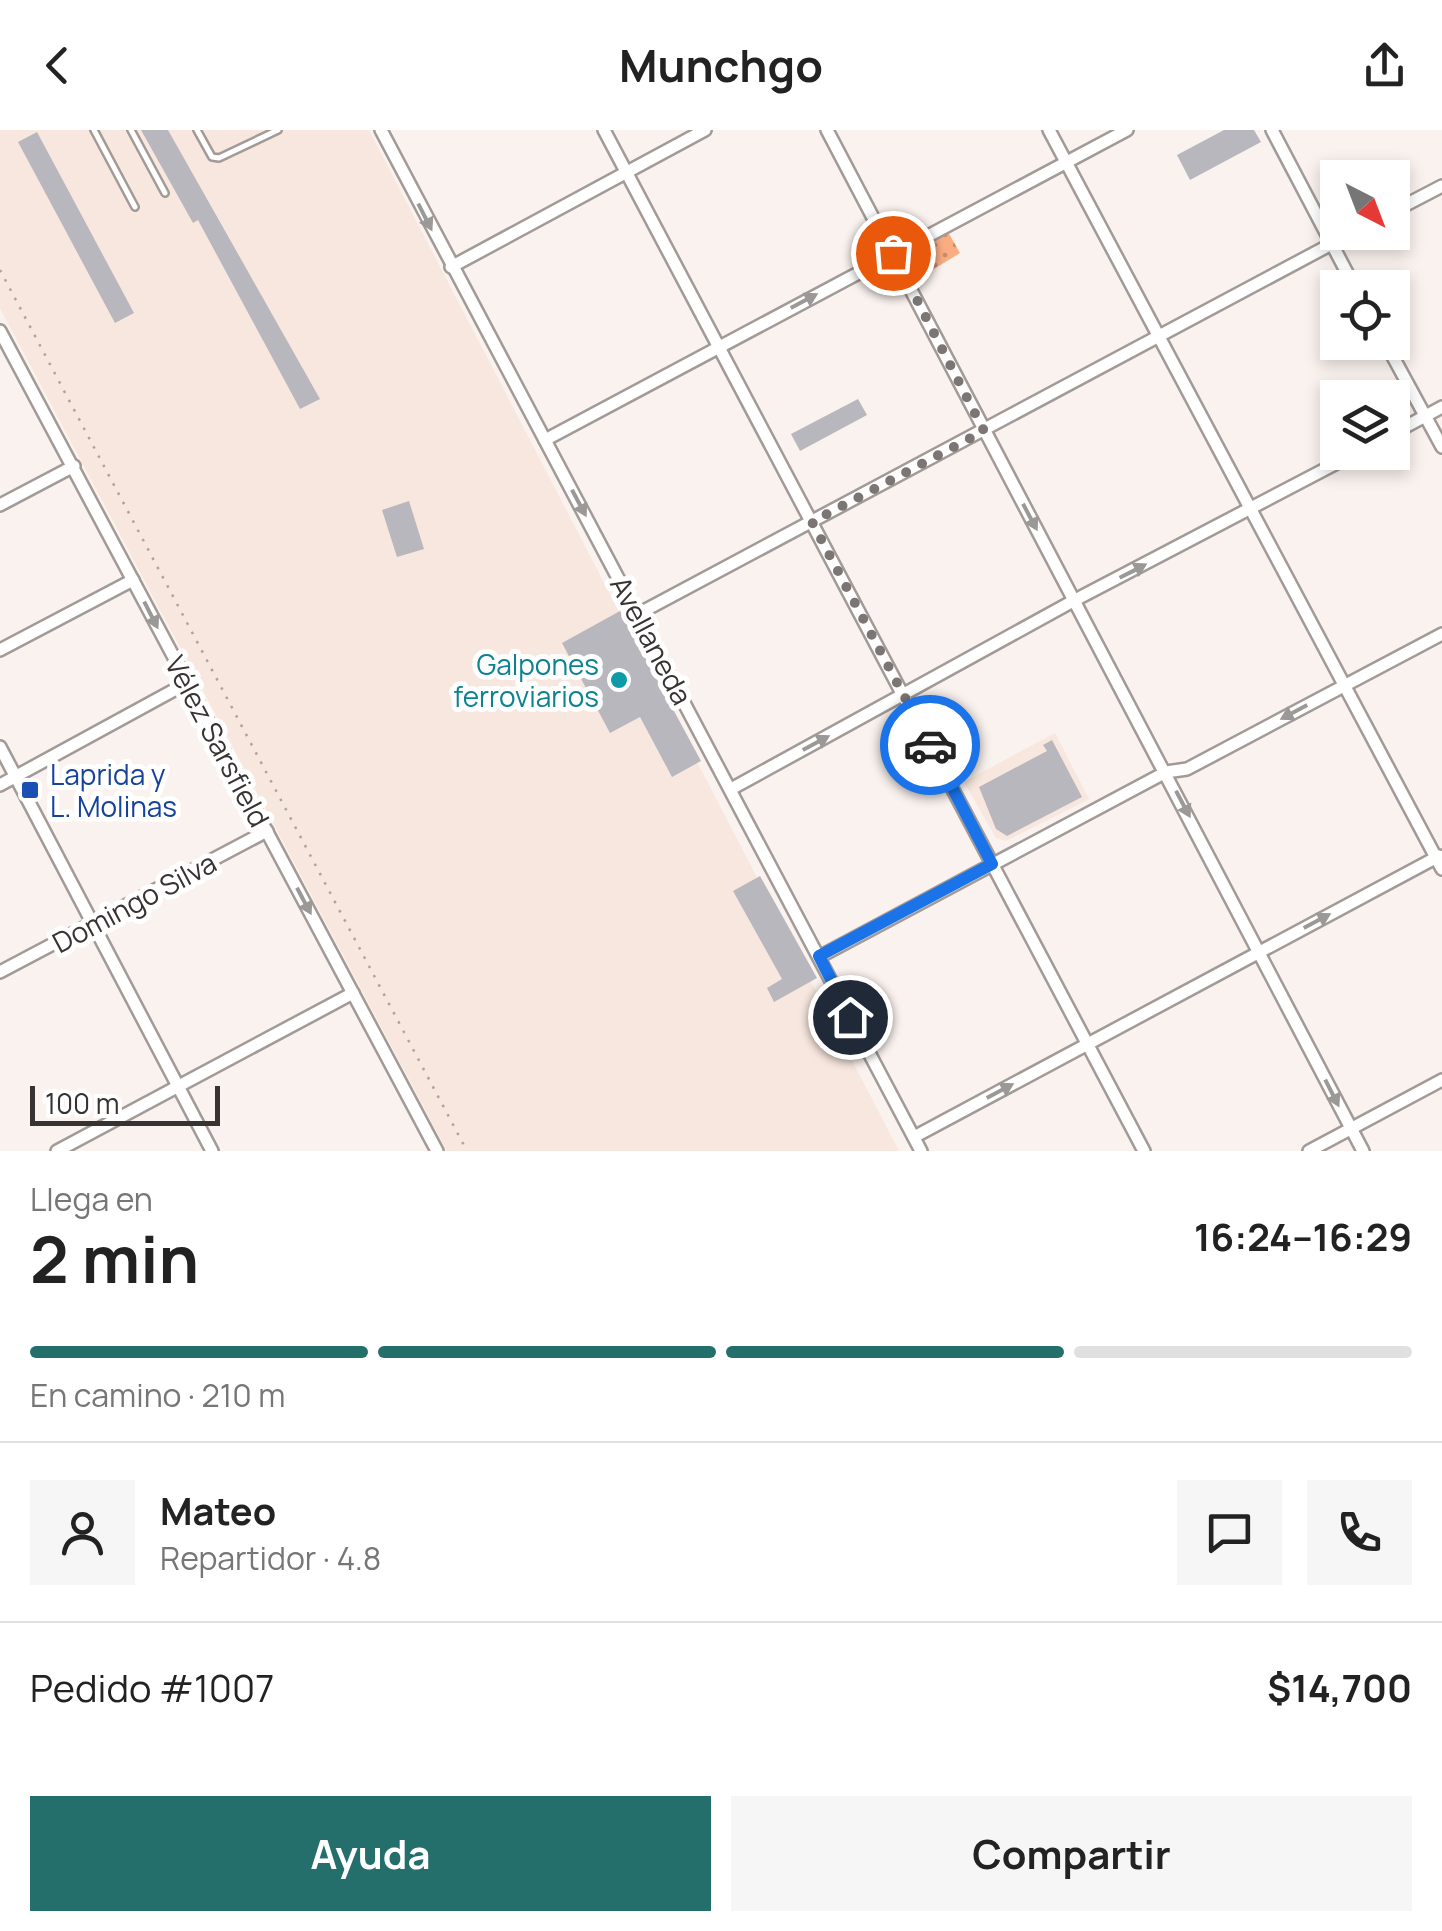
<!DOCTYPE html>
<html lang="es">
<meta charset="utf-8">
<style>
:root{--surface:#fff;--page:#f6f6f6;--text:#222;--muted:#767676;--line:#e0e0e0;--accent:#246f6c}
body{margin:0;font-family:Manrope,sans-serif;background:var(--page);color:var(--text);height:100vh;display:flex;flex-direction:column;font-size:38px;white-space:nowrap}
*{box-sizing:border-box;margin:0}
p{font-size:32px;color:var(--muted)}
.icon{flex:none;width:55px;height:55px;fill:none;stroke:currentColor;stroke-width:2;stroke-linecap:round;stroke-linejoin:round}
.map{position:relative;height:1021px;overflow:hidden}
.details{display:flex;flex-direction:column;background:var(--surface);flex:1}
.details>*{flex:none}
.needle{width:65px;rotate:138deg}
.tools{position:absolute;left:1320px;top:30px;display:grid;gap:20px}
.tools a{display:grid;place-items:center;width:90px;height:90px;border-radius:0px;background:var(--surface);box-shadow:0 5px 15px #0003;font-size:50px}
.scale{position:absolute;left:30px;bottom:25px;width:190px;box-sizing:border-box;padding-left:10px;border:5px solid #363332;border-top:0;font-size:28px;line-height:35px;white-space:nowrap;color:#363332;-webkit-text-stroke:8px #fff;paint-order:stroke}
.pin{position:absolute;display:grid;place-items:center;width:85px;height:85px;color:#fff;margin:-42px;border:5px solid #fff;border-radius:50%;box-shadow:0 2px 10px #0007}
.courier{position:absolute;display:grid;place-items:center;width:100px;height:100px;margin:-50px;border:8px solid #1a73e8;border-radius:50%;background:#fff;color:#222;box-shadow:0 2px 12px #0007}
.head em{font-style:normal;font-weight:700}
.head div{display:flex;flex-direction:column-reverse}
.head{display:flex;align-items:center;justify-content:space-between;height:170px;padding:0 30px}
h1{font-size:65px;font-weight:700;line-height:75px}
.bar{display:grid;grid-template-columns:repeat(4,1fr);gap:15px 10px;align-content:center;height:120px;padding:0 30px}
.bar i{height:12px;border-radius:8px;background:var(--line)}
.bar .active{background:var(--accent)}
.bar p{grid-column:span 4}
.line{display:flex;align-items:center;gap:25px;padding:0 30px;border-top:2px solid var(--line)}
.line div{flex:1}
.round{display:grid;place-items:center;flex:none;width:105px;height:105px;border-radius:0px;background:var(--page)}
.action{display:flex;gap:20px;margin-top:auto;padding:20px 30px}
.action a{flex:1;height:115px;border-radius:0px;background:var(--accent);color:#fff;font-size:40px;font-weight:700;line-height:115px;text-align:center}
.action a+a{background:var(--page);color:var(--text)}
header{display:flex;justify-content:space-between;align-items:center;height:130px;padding:0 30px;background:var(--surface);font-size:45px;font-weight:700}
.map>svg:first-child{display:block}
.built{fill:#f7e7de}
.park{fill:url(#park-dots)}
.building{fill:#b9b7be}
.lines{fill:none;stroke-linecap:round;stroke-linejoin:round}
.service-casing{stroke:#a29a96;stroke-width:10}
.minor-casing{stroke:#a29a96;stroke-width:16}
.path{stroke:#aaa4a1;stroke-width:2.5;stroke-dasharray:2.5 8;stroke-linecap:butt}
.service{stroke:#fff;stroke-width:5}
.minor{stroke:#fff;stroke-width:11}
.oneway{fill:#9a9998}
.done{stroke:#7b7674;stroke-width:10;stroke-dasharray:0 18}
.route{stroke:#1a73e8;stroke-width:12}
.culture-dot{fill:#0f9aa8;stroke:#fff;stroke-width:4}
.transit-dot{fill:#1a4fb4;stroke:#fff;stroke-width:4}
.labels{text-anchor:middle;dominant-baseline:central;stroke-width:10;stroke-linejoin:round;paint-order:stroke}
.street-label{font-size:28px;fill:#363332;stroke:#fff}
.culture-label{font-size:28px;fill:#0d838f;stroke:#fff;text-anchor:end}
.transit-label{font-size:28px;fill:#164399;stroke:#fff;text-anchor:start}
</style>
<header><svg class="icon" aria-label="back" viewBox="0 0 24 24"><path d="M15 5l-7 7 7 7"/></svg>Munchgo<svg class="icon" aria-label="share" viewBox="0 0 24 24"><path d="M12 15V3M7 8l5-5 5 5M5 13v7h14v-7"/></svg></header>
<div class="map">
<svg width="1442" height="1021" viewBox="0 0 1442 1021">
<defs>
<pattern id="park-dots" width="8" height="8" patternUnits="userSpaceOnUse" patternTransform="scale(2.5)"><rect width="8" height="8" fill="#faad81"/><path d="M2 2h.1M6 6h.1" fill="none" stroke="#cb8d6a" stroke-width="1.8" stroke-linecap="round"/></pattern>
</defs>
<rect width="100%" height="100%" fill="#faf2ee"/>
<g class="built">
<polygon points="0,0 369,0 899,1021 447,1021 0,178"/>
<polygon points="1055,603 1089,669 1006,711 996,708 964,652"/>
</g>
<polygon class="park" points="948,102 960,123 921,147 910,122"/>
<g class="building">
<polygon points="141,0 168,0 320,269 300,279 198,90 193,93"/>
<polygon points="1224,0 1254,0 1261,12 1190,50 1177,25"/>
<polygon points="37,2 134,183 115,193 18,12"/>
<polygon points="858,269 867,285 800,321 791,304"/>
<polygon points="409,371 424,419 397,427 382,380"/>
<polygon points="620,481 701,631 672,647 640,587 610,603 562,513"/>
<polygon points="1052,610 1082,667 1007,706 996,699 979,657 1047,621 1043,615"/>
<polygon points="760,746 817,848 774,872 767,858 782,849 733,761"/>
</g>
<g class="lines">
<defs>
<g id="service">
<polyline points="94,0 135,77"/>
<polyline points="131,0 165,63"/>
<polyline points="197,0 212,27 219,28 278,0"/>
</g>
<g id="minor">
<polyline points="381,0 921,1021"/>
<polyline points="604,0 1144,1021"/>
<polyline points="827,0 1363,1021"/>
<polyline points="1049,0 1442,739"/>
<polyline points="1272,0 1355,158"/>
<polyline points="1392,82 1442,56"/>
<polyline points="451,137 705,0"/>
<polyline points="0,201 437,1021"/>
<polyline points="1385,212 1442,317"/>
<polyline points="1392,304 1442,277"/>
<polyline points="545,310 1127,0"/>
<polyline points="0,375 74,336"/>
<polyline points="638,484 1354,102"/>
<polyline points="0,520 133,450"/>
<polyline points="0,617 212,1021"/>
<polyline points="0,655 187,553"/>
<polyline points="731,659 1075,470 1358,322"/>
<polyline points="819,827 1166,642 1187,639 1442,504"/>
<polyline points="0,842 267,701"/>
<polyline points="914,1007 1439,726"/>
<polyline points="57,1021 353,863"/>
<polyline points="1309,1021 1442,950"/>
</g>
</defs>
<use href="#service" class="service-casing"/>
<use href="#minor" class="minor-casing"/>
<polyline class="path" points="0,140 467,1021"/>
<use href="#service" class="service"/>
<use href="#minor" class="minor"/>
</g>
<defs><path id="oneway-solid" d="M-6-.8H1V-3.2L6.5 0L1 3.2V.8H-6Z" transform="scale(2.5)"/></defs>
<g class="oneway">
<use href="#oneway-solid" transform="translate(425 87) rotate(63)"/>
<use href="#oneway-solid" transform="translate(804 171) rotate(-28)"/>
<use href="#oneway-solid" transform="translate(579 373) rotate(62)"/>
<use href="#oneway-solid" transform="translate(1030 387) rotate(62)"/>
<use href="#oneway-solid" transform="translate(1133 441) rotate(-27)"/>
<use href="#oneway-solid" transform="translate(151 485) rotate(63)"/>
<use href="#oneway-solid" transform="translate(1294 582) rotate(152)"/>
<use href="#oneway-solid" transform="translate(816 613) rotate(-28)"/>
<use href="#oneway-solid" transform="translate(1183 674) rotate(62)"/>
<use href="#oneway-solid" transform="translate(304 771) rotate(62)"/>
<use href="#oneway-solid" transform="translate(1317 791) rotate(-28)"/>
<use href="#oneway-solid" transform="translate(1000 961) rotate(-28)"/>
<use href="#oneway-solid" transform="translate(1332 963) rotate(63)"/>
</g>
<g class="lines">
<polyline class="done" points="893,123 984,301 812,392 930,615"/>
<polyline class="route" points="850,887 819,826 992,734 930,615"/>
</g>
<circle class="culture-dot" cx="619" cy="550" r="10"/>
<rect class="transit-dot" x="20" y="650" width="20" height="20" rx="5"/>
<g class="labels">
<g class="street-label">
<text transform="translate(652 510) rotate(62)">Avellaneda</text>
<text transform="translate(218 611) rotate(62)">Vélez Sarsfield</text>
<text transform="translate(134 772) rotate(-28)">Domingo Silva</text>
</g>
<g class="culture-label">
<text x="599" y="534">Galpones<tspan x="599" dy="32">ferroviarios</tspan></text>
</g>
<g class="transit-label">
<text x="50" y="644">Laprida y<tspan x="50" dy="32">L. Molinas</tspan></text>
</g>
</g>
</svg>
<div class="tools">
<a><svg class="needle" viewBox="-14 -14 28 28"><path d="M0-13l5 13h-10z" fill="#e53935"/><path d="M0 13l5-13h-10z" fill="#767676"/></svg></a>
<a><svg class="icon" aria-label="locate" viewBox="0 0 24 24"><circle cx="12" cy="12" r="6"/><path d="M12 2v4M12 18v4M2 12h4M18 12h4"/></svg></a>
<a><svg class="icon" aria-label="layers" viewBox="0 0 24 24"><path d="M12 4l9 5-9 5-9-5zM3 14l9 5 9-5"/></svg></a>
</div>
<div class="scale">100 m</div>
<div class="pin" style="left:893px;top:123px;background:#ea580c"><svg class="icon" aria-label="bag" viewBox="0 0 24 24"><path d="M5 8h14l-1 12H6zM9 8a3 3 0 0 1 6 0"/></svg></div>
<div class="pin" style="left:850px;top:887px;background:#1f2937"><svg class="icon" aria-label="home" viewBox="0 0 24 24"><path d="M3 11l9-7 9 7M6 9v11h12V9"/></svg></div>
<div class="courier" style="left:930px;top:615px"><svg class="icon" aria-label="car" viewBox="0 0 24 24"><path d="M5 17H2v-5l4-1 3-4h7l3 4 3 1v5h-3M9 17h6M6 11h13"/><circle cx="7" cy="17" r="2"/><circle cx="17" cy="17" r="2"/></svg></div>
</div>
<section class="details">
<div class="head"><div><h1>2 min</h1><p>Llega en</p></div><em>16:24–16:29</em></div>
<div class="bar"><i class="active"></i><i class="active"></i><i class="active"></i><i></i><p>En camino · 210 m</p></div>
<div class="line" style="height:180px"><a class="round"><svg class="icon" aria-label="person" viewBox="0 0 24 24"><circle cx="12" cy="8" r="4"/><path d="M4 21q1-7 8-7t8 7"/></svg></a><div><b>Mateo</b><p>Repartidor · 4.8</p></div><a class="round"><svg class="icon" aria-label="chat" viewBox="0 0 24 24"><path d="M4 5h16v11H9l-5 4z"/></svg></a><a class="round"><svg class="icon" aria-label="phone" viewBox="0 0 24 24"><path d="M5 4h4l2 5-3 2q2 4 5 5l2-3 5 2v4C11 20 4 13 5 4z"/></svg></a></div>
<div class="line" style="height:130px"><div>Pedido #1007</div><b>$14,700</b></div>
<div class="action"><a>Ayuda</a><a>Compartir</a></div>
</section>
